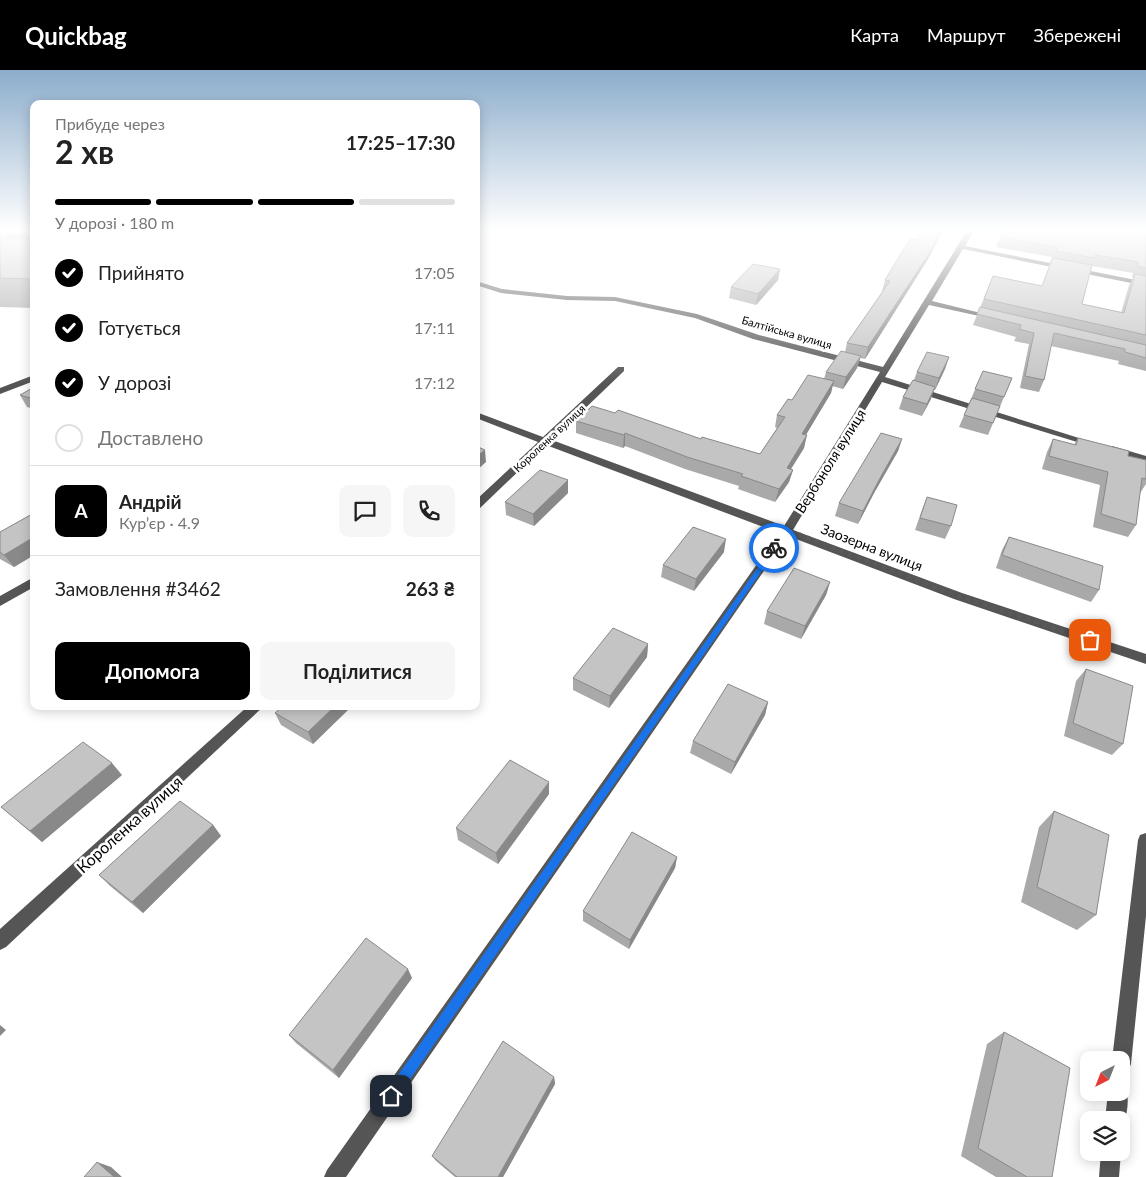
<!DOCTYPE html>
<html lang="uk">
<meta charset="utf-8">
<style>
:root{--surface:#fff;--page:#f6f6f6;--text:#222;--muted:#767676;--line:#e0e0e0;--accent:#000}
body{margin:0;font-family:Lato,sans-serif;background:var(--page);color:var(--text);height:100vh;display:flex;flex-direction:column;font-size:19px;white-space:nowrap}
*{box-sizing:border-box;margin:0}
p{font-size:16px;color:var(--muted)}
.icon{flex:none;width:28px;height:28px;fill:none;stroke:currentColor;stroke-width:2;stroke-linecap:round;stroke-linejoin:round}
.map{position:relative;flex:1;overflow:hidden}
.drawer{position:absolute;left:30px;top:30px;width:450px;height:610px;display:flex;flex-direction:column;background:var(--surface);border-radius:10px;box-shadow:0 2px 12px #0003}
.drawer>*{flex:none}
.needle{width:32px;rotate:222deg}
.controls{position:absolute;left:1080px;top:981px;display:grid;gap:10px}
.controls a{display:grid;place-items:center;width:50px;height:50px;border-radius:10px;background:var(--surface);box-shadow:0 2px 12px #0003;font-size:25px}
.pin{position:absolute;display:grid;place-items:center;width:42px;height:42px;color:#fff;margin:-21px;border-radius:10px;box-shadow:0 2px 8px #0006}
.courier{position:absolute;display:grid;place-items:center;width:50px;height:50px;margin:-25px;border:4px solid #1a73e8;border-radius:50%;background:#fff;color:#222;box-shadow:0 1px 6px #0007}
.overview em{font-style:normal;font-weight:700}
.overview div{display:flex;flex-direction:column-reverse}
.overview{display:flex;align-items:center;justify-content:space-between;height:85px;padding:0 25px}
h1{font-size:32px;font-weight:700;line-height:38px}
.bar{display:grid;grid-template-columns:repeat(4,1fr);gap:8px 5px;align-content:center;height:60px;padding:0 25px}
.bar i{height:6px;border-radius:4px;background:var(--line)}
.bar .active{background:var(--accent)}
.bar p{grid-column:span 4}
.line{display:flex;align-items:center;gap:12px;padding:0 25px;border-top:1px solid var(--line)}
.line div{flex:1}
.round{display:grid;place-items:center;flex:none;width:52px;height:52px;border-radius:10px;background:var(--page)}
ol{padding:0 25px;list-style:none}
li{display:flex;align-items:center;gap:15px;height:55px}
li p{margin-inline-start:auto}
li .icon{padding:5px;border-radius:50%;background:var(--accent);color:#fff;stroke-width:4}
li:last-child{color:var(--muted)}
li i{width:28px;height:28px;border:2px solid var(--line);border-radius:50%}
.button{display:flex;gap:10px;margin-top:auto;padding:10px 25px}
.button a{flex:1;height:58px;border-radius:10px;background:var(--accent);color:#fff;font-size:20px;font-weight:700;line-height:58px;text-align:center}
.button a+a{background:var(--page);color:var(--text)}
header{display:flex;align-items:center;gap:30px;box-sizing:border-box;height:70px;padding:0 25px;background:var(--accent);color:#fff}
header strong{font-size:24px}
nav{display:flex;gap:28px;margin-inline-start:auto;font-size:18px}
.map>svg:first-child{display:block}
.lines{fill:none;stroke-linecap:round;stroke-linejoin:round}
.minor{fill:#555;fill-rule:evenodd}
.wall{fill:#a9a9a9;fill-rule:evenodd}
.shaded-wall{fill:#898989}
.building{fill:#c4c4c4;stroke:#898989}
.route{fill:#1a73e8}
.done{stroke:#595959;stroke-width:5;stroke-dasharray:0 9}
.labels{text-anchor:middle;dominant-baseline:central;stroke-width:5;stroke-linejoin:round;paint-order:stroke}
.far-street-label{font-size:11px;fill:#000;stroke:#fff}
.street-label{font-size:14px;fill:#000;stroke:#fff}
.near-street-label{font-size:16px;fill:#000;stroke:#fff}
</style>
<header>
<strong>Quickbag</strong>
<nav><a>Карта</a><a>Маршрут</a><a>Збережені</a></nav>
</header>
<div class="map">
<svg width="1146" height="1107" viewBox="0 0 1146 1107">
<rect width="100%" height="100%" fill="#fff"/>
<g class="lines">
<g class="minor">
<polygon points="968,159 975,159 965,176 1146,212 1146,216 963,179 932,231 997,247 993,249 929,235 885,307 1098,374 1093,377 1090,376 882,312 793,460 962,523 1146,584 1146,594 954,529 788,466 346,1107 324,1107 327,1100 779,463 546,375 480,438 476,439 476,430 538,372 476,348 476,342 543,367 618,297 624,297 624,301 552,370 784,456 880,302 753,269 695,248 615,231 567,230 501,223 476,215 476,211 502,219 567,226 615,227 697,244 759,265 883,297"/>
<polygon points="34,305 34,311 0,324 0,318"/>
<polygon points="1112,376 1146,386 1146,392 1109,381 1107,379"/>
<polygon points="34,507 34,517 0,536 0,526"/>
<polygon points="248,636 264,636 6,877 0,880 0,859"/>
<polygon points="1146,763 1146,846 1131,994 1128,1001 1121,1003 1121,990 1112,990 1138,770 1140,765"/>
<path d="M1121,1014L1125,1015C1130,1027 1128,1047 1121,1057V1050H1105L1108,1022H1121Z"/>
<polygon points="1101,1082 1121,1082 1119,1107 1099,1107"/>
</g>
</g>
<g class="wall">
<polygon points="0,159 31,169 34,169 34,238 0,237"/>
<path d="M1003,159H1146V301L1118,294L1119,291L1051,276L1044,310L1039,322L1020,318L1029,274L1014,271L1016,267L973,255L993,206L1042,216L1052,187L996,177ZM1092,196L1133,203L1132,207L1133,208L1129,215L1121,243L1082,234Z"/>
<polygon points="928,189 865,289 860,288 857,298 843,319 832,316 831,323 806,365 804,378 791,399 793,400 789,412 775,432 738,419 739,416 685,399 625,376 623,378 576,363 576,351 701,369 760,384 777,358 775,357 777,345 824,309 826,302 845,282 847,273 883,221 882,221 885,210"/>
<polygon points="780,199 778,210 756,235 729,228 731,217"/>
<polygon points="949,287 945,299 935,320 934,320 922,346 899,339 903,327 914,310 917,302"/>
<polygon points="983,301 1012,308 988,365 959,357"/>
<polygon points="20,325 34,329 34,339 27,337"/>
<polygon points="1078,368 1128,386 1146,390 1146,414 1140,423 1136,455 1128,467 1093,457 1100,415 1042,399 1047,382 1053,369 1074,375"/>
<polygon points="902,369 898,381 874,423 858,454 835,446 839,433"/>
<polygon points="568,423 534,456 506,445 505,432"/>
<polygon points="927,427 951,456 945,469 915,460 922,440"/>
<polygon points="34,443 34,485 14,497 0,489 0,462"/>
<polygon points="1009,467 1099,520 1091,532 996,498 1002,480"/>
<polygon points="724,482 694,521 661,507 663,495"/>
<polygon points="830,512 826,525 801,569 764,554 767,541"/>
<polygon points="648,574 647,587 609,638 573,620 573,608"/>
<polygon points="1086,599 1123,674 1112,685 1064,666 1076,611"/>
<polygon points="768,632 765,645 731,704 690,683 693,671"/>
<polygon points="352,636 313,674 281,655 275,643"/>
<polygon points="122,705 42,772 1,737"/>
<polygon points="549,724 498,794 458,770 456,758"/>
<polygon points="1054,741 1096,845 1077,860 1021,832 1039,757"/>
<polygon points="213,755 221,766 143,843 110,816 99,805"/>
<polygon points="677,787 675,798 629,879 583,851 583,841"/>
<polygon points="412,908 339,1008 296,973 289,965"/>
<polygon points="1004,962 1052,1107 996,1107 961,1086 987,974"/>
<polygon points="554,1007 555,1014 503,1107 455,1107 436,1091 432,1086"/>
</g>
<g class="shaded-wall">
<polygon points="18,159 26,159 34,174 6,168"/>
<polygon points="942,159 944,159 928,189 865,289 868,277"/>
<polygon points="780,199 778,210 756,235 758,224"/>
<polygon points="34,206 34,216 30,209"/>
<polygon points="861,286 857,298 843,319 846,307"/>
<polygon points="949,287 945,299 935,320 939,308"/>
<polygon points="834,311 831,323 799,376 802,364"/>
<polygon points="935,317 931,329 922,346 927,334"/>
<polygon points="625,363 625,376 623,378 624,365"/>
<polygon points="807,365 804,378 784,410 787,398"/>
<polygon points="902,369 898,381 874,423 858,454 863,441 879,410"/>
<polygon points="485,380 486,392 476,401 476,387"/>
<polygon points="793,400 789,412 775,432 779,419"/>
<polygon points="568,410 568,423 534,456 533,444"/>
<polygon points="34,467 34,485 14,497 4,485"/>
<polygon points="726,469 724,482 694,521 696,509"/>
<polygon points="477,498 479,511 476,513 476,499"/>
<polygon points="830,512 826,525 801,569 805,556"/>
<polygon points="648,574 647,587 609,638 610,626"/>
<polygon points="768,632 765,645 731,704 735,692"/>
<polygon points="335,636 352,636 313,674 308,662"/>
<polygon points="112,693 122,705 42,772 30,761"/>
<polygon points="549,712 549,724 498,794 496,783"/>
<polygon points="213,755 221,766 143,843 132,832"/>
<polygon points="677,787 675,798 629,879 630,870"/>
<polygon points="408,899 412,908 339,1008 333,1000"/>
<polygon points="0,955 6,960 0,966"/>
<polygon points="554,1007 555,1014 503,1107 498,1107"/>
<polygon points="97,1092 111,1097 122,1107 114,1107"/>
</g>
<g class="building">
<polygon points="0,159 18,159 6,168 34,169 34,206 30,209 0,208"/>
<polygon points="923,159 942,159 932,179 868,277 847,273 890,211 885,210 910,169 916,170"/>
<polygon points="1003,159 1146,159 1146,198 1137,196 1138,192 1095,185 1094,188 1056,181 1057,177 1000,167"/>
<polygon points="1053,188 1092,195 1082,234 1124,243 1135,204 1146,206 1146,265 984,229 993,206 1042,216"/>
<polygon points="753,194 780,199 758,224 731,217"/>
<polygon points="980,237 1146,275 1146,288 1125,282 1125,279 1054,263 1044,310 1025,306 1034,263 1019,259 1021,255 977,244"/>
<polygon points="841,281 861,286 846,307 826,302"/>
<polygon points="927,282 949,287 939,308 917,302"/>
<polygon points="983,301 1012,308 1004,327 975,319"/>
<polygon points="808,305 834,311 802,364 807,365 787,398 793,400 779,419 741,406 743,404 687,387 625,363 624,365 576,351 592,336 615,343 618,340 701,369 702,367 760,384 785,347 777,345 788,329 792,330"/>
<polygon points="913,310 935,317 927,334 903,327"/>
<polygon points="34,317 34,329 20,325"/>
<polygon points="972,328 1000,336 993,353 964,345"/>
<polygon points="881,363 902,369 879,410 863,441 839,433"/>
<polygon points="1078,368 1129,381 1128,386 1146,390 1146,409 1142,408 1136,455 1101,444 1108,402 1049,386 1053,369 1076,375"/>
<polygon points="476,376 485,380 476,387"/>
<polygon points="540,400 568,410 533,444 505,432"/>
<polygon points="927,427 957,435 951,456 920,448"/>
<polygon points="34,443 34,467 4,485 0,482 0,462"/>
<polygon points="693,457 726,469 696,509 663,495"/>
<polygon points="1009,467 1103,496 1099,520 1002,485"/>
<polygon points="794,498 830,512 805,556 767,541"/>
<polygon points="613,558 648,574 610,626 573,608"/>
<polygon points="1086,599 1133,616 1123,674 1073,653"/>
<polygon points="728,614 768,632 735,692 693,671"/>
<polygon points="283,636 335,636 308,662 275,643"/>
<polygon points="83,672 112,693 30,761 1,737"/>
<polygon points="510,690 549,712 496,783 456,758"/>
<polygon points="180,731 213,755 132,832 99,805"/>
<polygon points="1054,741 1109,765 1096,845 1037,817"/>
<polygon points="632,762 677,787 630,870 583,841"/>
<polygon points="366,868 408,899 333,1000 289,965"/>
<polygon points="1004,962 1070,998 1052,1107 1027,1107 978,1078"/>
<polygon points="503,971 554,1007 498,1107 457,1107 432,1086"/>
<polygon points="97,1092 114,1107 84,1107"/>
</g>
<linearGradient id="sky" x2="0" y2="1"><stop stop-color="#8cadcc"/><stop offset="0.51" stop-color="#fff"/><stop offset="1" stop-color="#fff" stop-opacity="0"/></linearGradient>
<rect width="1146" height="314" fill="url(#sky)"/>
<polygon class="route" points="774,475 778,478 777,479 395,1031 391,1033 386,1031 384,1026 386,1022"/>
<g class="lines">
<polyline class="done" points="774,478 787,460 958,526 1090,570"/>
</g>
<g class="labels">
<g class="far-street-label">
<text transform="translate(787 262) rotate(16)">Балтійська вулиця</text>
<text transform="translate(549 368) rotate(-43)">Короленка вулиця</text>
</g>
<g class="street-label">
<text transform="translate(830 391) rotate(-58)">Вербоноля вулиця</text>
<text transform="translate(872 477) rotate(21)">Заозерна вулиця</text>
</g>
<g class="near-street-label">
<text transform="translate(129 754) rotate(-42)">Короленка вулиця</text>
</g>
</g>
</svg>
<div class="controls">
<a><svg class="needle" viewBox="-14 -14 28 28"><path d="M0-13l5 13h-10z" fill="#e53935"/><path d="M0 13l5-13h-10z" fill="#767676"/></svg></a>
<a><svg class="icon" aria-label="layers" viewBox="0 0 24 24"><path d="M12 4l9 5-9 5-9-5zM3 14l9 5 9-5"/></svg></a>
</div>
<div class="pin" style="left:1090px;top:570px;background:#ea580c"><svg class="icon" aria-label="bag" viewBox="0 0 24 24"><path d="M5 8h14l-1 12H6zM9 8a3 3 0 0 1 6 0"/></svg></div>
<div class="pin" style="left:391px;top:1026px;background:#1f2937"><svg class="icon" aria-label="home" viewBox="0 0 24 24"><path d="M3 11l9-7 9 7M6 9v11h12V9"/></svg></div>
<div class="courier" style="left:774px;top:478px"><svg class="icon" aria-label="bike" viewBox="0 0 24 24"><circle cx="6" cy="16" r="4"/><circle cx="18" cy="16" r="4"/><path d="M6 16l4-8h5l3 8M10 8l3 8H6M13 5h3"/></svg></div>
<section class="drawer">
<div class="overview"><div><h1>2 хв</h1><p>Прибуде через</p></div><em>17:25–17:30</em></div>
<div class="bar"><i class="active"></i><i class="active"></i><i class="active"></i><i></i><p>У дорозі · 180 m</p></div>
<ol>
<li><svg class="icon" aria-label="check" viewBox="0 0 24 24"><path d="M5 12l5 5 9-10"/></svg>Прийнято<p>17:05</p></li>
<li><svg class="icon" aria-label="check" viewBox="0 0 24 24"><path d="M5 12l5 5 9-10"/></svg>Готується<p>17:11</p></li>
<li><svg class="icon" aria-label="check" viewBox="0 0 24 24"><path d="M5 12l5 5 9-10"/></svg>У дорозі<p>17:12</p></li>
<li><i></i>Доставлено</li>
</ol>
<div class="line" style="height:90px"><b class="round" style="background:var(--accent);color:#fff">А</b><div><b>Андрій</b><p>Кур’єр · 4.9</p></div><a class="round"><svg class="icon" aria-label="chat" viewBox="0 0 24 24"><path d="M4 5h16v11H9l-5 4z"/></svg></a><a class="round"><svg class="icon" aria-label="phone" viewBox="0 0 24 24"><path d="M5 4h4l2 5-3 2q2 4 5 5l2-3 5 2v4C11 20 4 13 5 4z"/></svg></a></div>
<div class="line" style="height:65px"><div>Замовлення #3462</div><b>263 ₴</b></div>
<div class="button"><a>Допомога</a><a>Поділитися</a></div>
</section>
</div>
